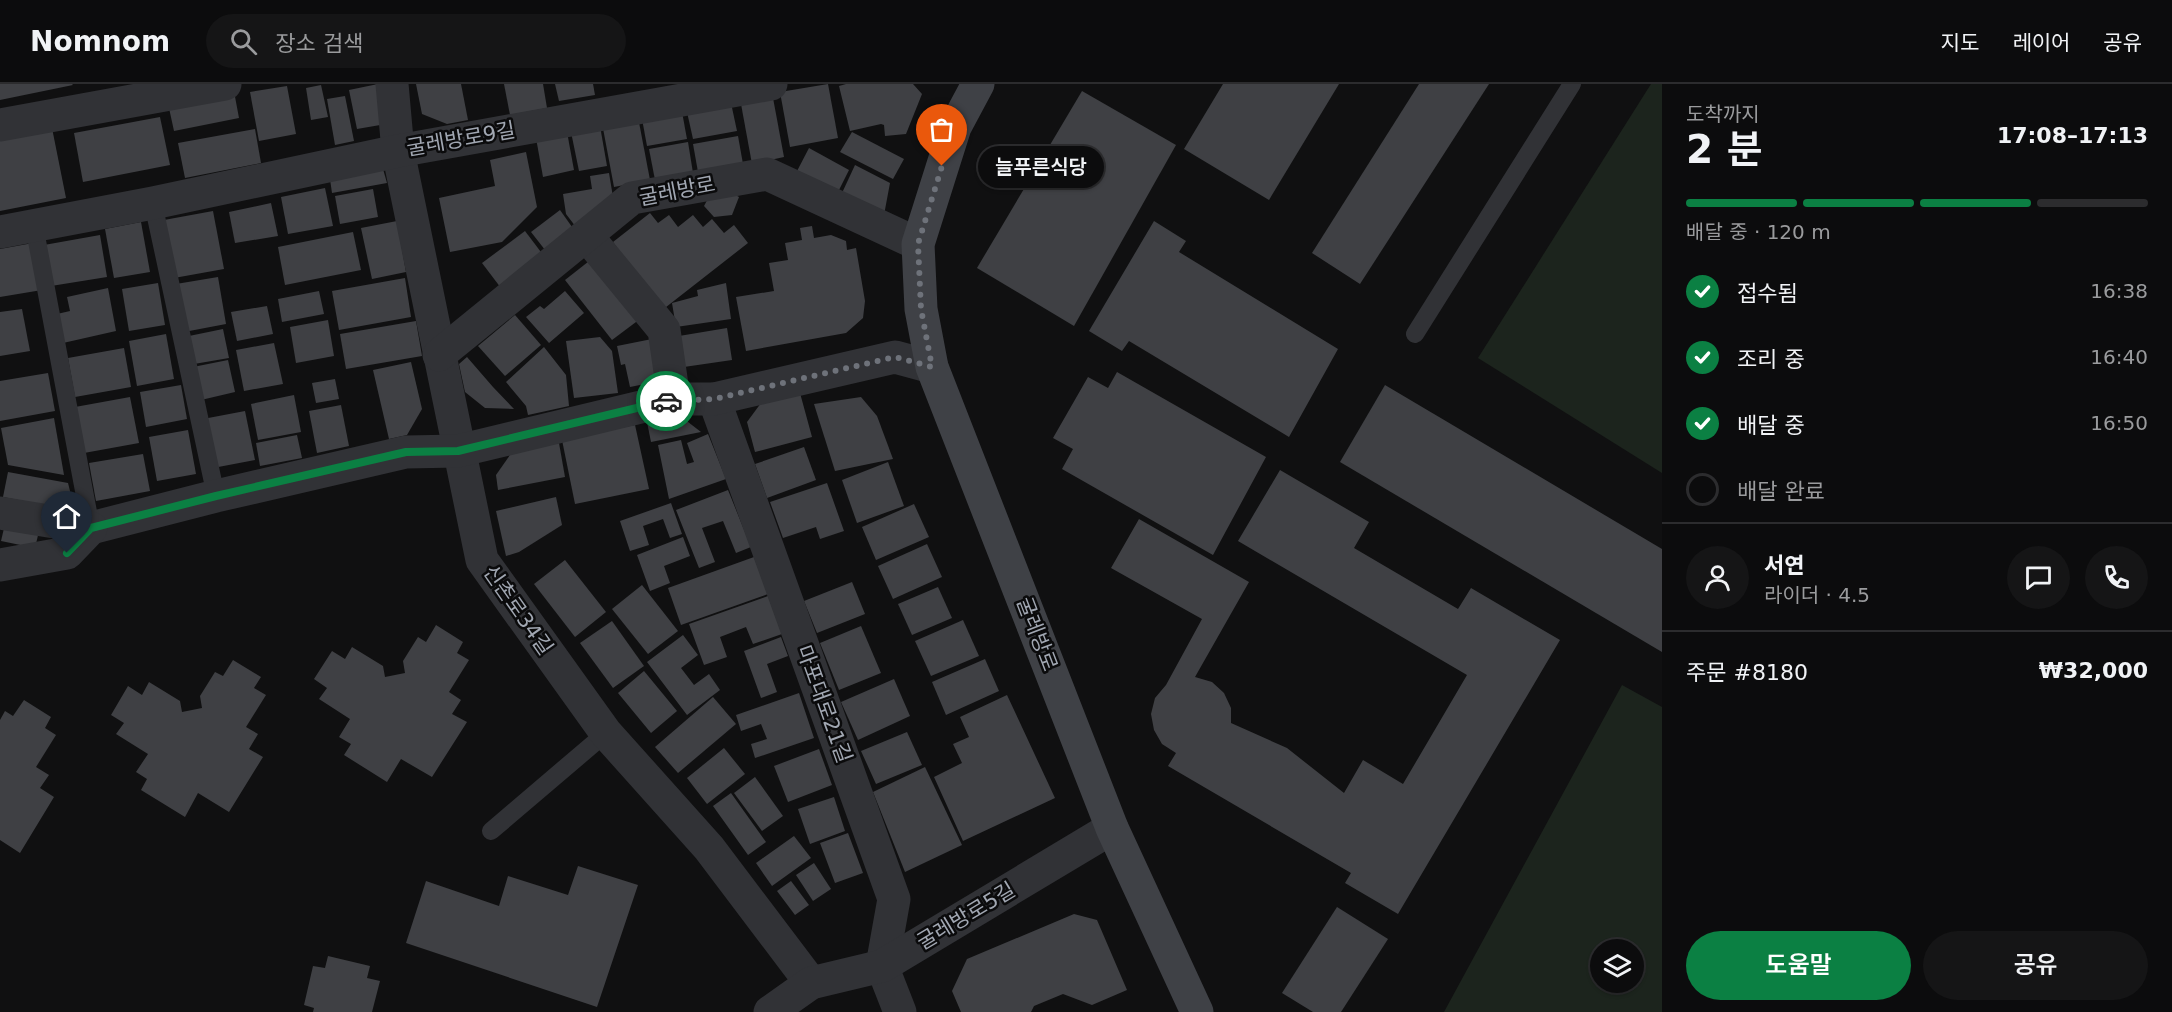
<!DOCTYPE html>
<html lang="ko">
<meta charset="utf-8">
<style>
:root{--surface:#0c0c0d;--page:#151516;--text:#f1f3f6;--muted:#9a9b9d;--line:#2c2c2e;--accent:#0b8043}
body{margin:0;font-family:"DejaVu Sans","Noto Sans KR",sans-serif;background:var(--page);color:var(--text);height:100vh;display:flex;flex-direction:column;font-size:22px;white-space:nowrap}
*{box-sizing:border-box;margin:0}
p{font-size:20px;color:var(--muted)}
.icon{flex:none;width:33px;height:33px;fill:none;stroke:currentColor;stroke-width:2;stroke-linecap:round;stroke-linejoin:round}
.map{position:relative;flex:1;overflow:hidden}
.panel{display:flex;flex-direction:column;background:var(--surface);width:510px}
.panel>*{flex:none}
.controls{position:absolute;left:1590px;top:855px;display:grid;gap:12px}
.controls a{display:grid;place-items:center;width:54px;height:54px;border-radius:50%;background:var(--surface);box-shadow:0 2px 4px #0004,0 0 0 2px var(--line);font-size:30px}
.pin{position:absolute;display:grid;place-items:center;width:51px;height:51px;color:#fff;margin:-62px -26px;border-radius:50% 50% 50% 0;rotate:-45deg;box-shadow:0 0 6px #0007}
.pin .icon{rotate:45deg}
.courier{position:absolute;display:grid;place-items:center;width:60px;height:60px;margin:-30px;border:4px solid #0b8043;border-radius:50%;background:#fff;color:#222;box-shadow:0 2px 8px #0007}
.bubble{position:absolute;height:42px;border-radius:21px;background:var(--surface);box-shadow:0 2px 4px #0004,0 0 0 2px var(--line);font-size:20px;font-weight:600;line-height:42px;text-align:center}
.overview em{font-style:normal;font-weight:600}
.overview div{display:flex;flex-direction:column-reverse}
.overview{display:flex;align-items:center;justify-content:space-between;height:102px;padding:0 24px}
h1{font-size:39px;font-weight:600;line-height:45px}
.bar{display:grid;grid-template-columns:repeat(4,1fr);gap:9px 6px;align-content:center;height:72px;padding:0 24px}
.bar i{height:8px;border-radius:4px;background:var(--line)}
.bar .active{background:var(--accent)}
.bar p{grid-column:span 4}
.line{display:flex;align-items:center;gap:15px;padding:0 24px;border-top:2px solid var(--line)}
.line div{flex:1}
.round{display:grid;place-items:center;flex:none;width:63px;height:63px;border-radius:32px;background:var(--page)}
ol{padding:0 24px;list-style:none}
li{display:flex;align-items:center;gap:18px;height:66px}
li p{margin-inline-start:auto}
li .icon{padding:6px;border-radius:50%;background:var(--accent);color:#fff;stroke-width:4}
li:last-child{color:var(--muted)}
li i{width:33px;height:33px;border:3px solid var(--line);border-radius:50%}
.cta{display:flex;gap:12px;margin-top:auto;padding:12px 24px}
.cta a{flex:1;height:69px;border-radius:36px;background:var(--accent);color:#fff;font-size:24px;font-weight:600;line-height:69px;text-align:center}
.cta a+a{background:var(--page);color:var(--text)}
header{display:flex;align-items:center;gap:36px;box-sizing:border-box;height:84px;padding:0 30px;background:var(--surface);border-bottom:2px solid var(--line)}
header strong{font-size:28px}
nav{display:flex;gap:33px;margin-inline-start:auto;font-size:21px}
.search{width:420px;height:54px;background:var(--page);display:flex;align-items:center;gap:15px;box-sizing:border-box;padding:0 21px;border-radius:33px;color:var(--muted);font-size:22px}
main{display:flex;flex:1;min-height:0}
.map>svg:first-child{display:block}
.green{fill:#1c241d;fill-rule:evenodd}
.building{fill:#3f4044}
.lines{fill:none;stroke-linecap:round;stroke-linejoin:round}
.lane{stroke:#313236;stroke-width:18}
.street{stroke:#313236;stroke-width:33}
.secondary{stroke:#3f4146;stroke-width:33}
.done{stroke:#6e727a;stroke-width:6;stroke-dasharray:0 10.8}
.route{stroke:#0b8043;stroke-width:8}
.labels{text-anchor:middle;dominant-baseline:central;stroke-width:5;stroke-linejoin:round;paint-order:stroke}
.street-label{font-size:21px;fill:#a1a7b2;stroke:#0b0b0c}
</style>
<header>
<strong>Nomnom</strong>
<div class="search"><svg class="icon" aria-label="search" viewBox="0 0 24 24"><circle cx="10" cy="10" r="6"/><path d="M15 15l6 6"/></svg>장소 검색</div>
<nav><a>지도</a><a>레이어</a><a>공유</a></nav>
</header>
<main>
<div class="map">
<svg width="1662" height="928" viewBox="0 0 1662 928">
<rect width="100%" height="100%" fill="#101011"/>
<g class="green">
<polygon points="1651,0 1662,0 1662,389 1478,274"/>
<path d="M1622,601L1662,623V928H1444ZM1600,866H1634V898H1600Z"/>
</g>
<g class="building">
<polygon points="0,0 72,0 73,1 0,16"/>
<polygon points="378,0 386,40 357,45 349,6"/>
<polygon points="416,0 461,0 468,36 447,40 422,30"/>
<polygon points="504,0 543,0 547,24 510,31"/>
<polygon points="555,0 593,0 595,11 559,17"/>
<polygon points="828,0 838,54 790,63 780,8"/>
<polygon points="846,0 913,0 922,10 906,50 885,52 884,41 881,40 850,47 839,2"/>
<polygon points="1223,0 1339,0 1269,116 1184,65"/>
<polygon points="1419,0 1489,0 1360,200 1312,169"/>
<polygon points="321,1 328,33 311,36 306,4"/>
<polygon points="233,2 239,34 174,47 167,15"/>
<polygon points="287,2 296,50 259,57 250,8"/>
<polygon points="1082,7 1176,61 1074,242 977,184"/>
<polygon points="345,12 354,57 335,61 327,15"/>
<polygon points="773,14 784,73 752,80 741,20"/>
<polygon points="731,19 737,47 693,55 687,28"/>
<polygon points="682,28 687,55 647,62 642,35"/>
<polygon points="160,33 170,81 83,98 74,49"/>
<polygon points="638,33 650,96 614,103 602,39"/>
<polygon points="600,42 607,82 579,87 571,48"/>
<polygon points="52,44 66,114 0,127 0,55"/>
<polygon points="255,45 261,79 185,94 178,59"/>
<polygon points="567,48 574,86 543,93 536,54"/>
<polygon points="852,48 904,75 893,95 840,68"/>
<polygon points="738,52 743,80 698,88 693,60"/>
<polygon points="688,58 693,89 655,96 649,65"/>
<polygon points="809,64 849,86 837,110 796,89"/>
<polygon points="526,68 537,123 502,158 450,168 439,114 495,102 490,76"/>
<polygon points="855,81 890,99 884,131 842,109"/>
<polygon points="383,85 387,99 332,109 330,95"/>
<polygon points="609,89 614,119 579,147 566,130 563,110 592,105 590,92"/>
<polygon points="325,104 333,142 288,150 281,113"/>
<polygon points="373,105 378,133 340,140 335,112"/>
<polygon points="728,107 739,113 732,131 714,133 704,122 711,109"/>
<polygon points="271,119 278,152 235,159 229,128"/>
<polygon points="560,126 577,150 549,171 531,148"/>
<polygon points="213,127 224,185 174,194 164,136"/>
<polygon points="650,129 658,139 669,131 678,143 693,131 703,143 712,135 724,149 734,141 748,159 661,227 613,158"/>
<polygon points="397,137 406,188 372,195 361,144"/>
<polygon points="1154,137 1186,157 1179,168 1338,265 1289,353 1129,257 1122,267 1089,247"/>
<polygon points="141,138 150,188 114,194 105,145"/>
<polygon points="812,142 814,154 831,151 846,157 847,166 856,164 865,217 863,234 846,249 746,267 736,213 774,207 769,179 788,176 785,159 802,156 800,144"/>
<polygon points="525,147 547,176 504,208 482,179"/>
<polygon points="353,148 361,186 285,201 278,163"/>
<polygon points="100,151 107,193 51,202 44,161"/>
<polygon points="33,159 42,206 0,213 0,165"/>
<polygon points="593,174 640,235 612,256 565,196"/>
<polygon points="218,193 226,240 184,248 176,200"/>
<polygon points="405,194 411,233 339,246 332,207"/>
<polygon points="158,199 165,241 129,247 122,205"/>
<polygon points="726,199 731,235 676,243 672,219 698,212 697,206"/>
<polygon points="108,204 116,247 63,259 57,230 70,227 67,213"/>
<polygon points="319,207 324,230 282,238 278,215"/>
<polygon points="565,207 584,229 549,259 526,233 540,222 544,225"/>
<polygon points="267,222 273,250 237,257 231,228"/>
<polygon points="22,225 30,267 0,272 0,228"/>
<polygon points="515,231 541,261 505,292 478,262"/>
<polygon points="328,236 334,272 296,279 290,243"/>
<polygon points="416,237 422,272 346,285 340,250"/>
<polygon points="727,244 732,276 677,284 679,252"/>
<polygon points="223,245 229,274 194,280 189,252"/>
<polygon points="166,250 174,295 137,302 129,257"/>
<polygon points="600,253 612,267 618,309 574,314 566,257"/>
<polygon points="652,255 660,297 630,303 625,280 621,281 617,262"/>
<polygon points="274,259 283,300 244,307 236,266"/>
<polygon points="544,263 566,291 569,322 528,331 526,322 506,298"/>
<polygon points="124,264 131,303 75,313 68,274"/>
<polygon points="467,273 493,303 514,325 485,324 465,308 459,280"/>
<polygon points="228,276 235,308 201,316 193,283"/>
<polygon points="411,278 422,325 407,351 389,355 373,286"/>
<polygon points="1117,288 1266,373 1213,471 1062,385 1073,365 1053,354 1088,293 1108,304"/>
<polygon points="48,289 55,327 0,337 0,297"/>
<polygon points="335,295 339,315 316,319 312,299"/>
<polygon points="181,301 187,335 146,343 140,308"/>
<polygon points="1385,301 1662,465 1662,568 1340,378"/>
<polygon points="800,309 812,353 755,368 747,338 761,319"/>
<polygon points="294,311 301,348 258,356 251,320"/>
<polygon points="130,313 139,359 84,369 75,323"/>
<polygon points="861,313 877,332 893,375 835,387 814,320"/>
<polygon points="341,321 349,362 317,369 309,327"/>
<polygon points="245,327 255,376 213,384 203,335"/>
<polygon points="679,331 701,348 651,358 647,338"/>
<polygon points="54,334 64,391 8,381 1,344"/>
<polygon points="635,341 649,405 575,420 562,356"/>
<polygon points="188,346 196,390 157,397 149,353"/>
<polygon points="708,350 726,395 669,415 658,361 681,356 687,380 694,378 687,359"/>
<polygon points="297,351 302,374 260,382 256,359"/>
<polygon points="559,359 565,393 498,406 496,391 512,368"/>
<polygon points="804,363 816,396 767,414 755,380"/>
<polygon points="143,370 150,407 96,417 89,379"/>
<polygon points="888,378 904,422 857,439 842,396"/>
<polygon points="1280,386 1369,438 1354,464 1458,525 1471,504 1560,556 1398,830 1345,799 1351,789 1168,682 1176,669 1162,660 1154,646 1151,630 1155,614 1166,601 1202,535 1111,484 1139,435 1249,498 1195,593 1212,598 1224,609 1231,624 1231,639 1287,664 1344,709 1363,676 1403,700 1467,591 1238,457"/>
<polygon points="8,388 68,399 75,427 3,413"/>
<polygon points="827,399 844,447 820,455 816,443 783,454 770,418"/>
<polygon points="728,406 751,463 736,469 723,437 702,444 715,478 699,484 676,426"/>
<polygon points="556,413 562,441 519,468 506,472 496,427"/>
<polygon points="671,419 682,450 670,454 663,435 643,442 649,461 630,467 620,437"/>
<polygon points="914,420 929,453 876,476 862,443"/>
<polygon points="5,440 39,447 35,464 1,457"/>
<polygon points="683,453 690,472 664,482 670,499 650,507 637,471"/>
<polygon points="927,460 942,493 893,515 878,482"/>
<polygon points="754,473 768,510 681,541 668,504"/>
<polygon points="565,476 606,528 575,553 534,500"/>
<polygon points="852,498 865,530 817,549 804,517"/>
<polygon points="642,501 678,547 648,570 612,525"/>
<polygon points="938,503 952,534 912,551 898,520"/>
<polygon points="768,512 782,550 753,560 746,543 720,553 727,573 704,581 689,540"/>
<polygon points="963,536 979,572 931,592 915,557"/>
<polygon points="612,537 644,582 613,604 580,559"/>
<polygon points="436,541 463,558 457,569 469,576 449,608 461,616 452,630 467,638 432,693 401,675 387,698 344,671 351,660 339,653 350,635 319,615 327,604 314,595 332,567 345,575 352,563 383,582 385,593 405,589 403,577 418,553 426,558"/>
<polygon points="861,542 881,589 839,606 820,559"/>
<polygon points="683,551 698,571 681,584 694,601 709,590 720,606 687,631 647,578"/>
<polygon points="781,553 788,572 767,580 777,608 761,614 744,567"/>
<polygon points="985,575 999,607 946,631 932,598"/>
<polygon points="233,576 261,593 254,604 266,611 246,643 258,650 249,665 263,673 229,728 198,709 185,733 141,706 147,695 136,688 148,670 116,650 124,639 111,631 128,602 142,611 149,598 180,617 182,628 202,624 200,612 215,588 223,592"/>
<polygon points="644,587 677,627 651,649 618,609"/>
<polygon points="894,595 910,632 858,656 841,618"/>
<polygon points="799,609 814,654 755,674 751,660 767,655 761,640 741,647 736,631"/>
<polygon points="1007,611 1055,714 963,757 934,693 962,679 953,660 969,653 960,633"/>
<polygon points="713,613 736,640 678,689 655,663"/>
<polygon points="24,616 51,633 45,644 56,651 36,683 49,691 40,704 54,713 20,769 0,756 0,636 5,627 13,632"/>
<polygon points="907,648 922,681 876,700 861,667"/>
<polygon points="724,664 745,690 707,720 687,694"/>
<polygon points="819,665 832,701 788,718 774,682"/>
<polygon points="925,683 962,761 905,788 873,708"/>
<polygon points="755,693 783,732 762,747 734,709"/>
<polygon points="731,709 766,758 748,771 713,722"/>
<polygon points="834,713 845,747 810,760 798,725"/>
<polygon points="848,749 863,789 835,799 820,759"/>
<polygon points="794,752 811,774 772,802 756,779"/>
<polygon points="814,779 831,805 813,817 796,791"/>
<polygon points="578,782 638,801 597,923 406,859 426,797 499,822 508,792 568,811"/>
<polygon points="791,797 809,821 795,831 777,807"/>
<polygon points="1337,823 1388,855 1341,928 1313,928 1282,909"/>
<polygon points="1074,830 1097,836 1127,906 1092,921 1063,910 1034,922 1031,928 961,928 952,907 967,875"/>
<polygon points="328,872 370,882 367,894 380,897 372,928 313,928 314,924 304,921 313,882 325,884"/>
</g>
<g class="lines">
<g class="lane">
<polyline points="153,119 216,412"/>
<polyline points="34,141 91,444"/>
<polyline points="1415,250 1572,0"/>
<polyline points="491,747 606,649"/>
</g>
<g class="street">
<polyline points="392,0 398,67 482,476 606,649 709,764 811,899"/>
<polyline points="0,41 225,0"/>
<polyline points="0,148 153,119 398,67 771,0"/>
<polyline points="587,152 664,246 674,315"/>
<polyline points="439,271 632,114 767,90 918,160"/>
<polyline points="714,315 894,815 882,882 900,928"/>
<polyline points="0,429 91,444 216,412 406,368 458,367 674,315 714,315 895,273 932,283"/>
<polyline points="0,481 67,469 91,444"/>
<polyline points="770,928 811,899 882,882 1112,744"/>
</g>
<polyline class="secondary" points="978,0 955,43 918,160 921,225 932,283 1112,744 1197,928"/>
</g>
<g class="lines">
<polyline class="done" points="666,317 714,315 895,273 932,283 921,225 918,160 942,82"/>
<polyline class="route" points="67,469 91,444 216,412 406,368 458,367 666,317"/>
</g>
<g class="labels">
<g class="street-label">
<text transform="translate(461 55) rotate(-10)">굴레방로9길</text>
<text transform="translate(677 107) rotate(-11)">굴레방로</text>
<text transform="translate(518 526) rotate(55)">신촌로34길</text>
<text transform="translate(1037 550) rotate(69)">굴레방로</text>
<text transform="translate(824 620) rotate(70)">마포대로21길</text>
<text transform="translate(966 832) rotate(-31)">굴레방로5길</text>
</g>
</g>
</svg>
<div class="controls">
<a><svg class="icon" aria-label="layers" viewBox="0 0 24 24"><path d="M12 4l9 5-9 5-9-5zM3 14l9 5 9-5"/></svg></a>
</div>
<div class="pin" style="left:942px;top:82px;background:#ea580c"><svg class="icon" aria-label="bag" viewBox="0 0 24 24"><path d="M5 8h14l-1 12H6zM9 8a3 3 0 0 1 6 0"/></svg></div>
<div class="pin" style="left:67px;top:469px;background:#1f2937"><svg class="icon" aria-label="home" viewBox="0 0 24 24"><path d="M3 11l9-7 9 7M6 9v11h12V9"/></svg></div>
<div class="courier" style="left:666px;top:317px"><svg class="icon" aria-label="car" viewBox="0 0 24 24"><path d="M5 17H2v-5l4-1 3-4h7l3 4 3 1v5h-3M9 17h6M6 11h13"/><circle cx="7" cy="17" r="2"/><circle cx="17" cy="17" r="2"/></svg></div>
<div class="bubble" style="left:978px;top:62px;width:126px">늘푸른식당</div>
</div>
<section class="panel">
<div class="overview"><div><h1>2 분</h1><p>도착까지</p></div><em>17:08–17:13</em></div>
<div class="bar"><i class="active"></i><i class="active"></i><i class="active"></i><i></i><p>배달 중 · 120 m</p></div>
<ol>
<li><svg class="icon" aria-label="check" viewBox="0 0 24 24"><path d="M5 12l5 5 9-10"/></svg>접수됨<p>16:38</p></li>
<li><svg class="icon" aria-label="check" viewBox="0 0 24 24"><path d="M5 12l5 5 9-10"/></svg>조리 중<p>16:40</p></li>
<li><svg class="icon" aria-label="check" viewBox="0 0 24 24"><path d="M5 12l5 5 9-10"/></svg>배달 중<p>16:50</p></li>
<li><i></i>배달 완료</li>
</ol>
<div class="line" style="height:108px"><a class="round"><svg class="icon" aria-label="person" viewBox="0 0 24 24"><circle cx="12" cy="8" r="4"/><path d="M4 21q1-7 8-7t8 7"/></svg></a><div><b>서연</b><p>라이더 · 4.5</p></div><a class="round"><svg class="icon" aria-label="chat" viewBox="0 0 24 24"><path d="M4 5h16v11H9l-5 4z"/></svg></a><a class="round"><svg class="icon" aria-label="phone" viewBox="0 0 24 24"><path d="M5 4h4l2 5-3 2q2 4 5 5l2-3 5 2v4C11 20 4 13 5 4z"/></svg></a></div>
<div class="line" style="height:78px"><div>주문 #8180</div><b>₩32,000</b></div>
<div class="cta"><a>도움말</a><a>공유</a></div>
</section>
</main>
